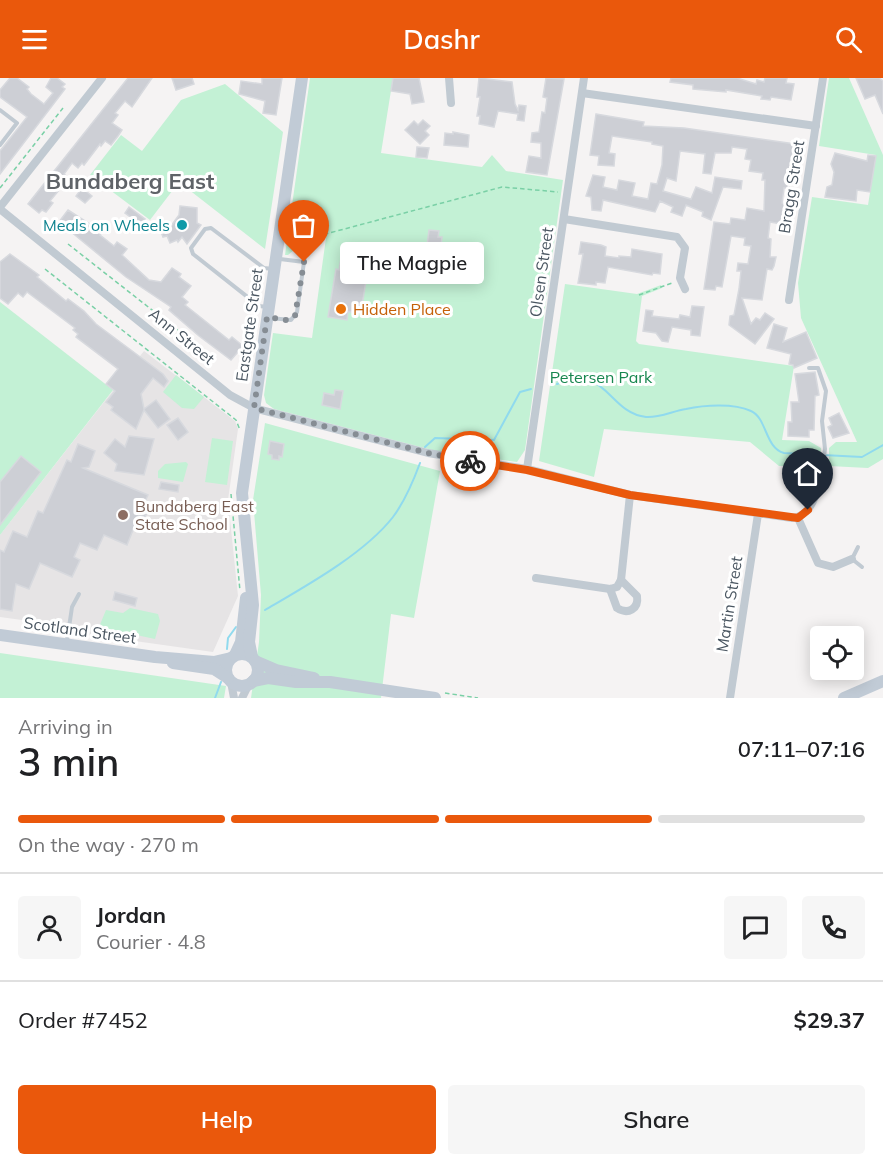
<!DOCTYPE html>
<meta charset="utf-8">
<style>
:root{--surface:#fff;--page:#f6f6f6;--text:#202124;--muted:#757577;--line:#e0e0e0;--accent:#ea580c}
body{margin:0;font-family:Mulish,sans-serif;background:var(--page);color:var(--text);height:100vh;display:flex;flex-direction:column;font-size:22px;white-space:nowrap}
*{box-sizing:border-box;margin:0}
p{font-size:20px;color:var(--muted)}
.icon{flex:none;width:33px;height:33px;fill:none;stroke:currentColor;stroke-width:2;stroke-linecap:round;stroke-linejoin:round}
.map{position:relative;height:620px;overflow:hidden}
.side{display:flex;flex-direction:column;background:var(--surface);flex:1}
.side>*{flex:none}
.controls{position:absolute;left:810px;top:548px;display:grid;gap:12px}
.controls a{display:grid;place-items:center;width:54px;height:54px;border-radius:6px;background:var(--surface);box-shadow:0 3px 15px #0003;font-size:30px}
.pin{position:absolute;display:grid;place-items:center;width:51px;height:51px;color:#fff;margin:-62px -26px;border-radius:50% 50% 50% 0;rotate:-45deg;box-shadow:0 0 6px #0007}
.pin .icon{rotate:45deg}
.courier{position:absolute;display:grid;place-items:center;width:60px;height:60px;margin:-30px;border:4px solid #ea580c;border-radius:50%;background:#fff;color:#222;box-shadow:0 2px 8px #0007}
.bubble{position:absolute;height:42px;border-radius:6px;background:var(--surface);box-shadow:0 3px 15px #0003;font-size:20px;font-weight:600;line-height:42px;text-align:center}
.head em{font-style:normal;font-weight:600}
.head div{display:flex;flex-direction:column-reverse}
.head{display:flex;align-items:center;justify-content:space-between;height:102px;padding:0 18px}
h1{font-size:39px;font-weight:600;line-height:45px}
.bar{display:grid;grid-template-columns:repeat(4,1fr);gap:9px 6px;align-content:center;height:72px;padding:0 18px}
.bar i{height:8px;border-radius:4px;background:var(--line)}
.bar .active{background:var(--accent)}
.bar p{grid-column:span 4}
.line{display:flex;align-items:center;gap:15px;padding:0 18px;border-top:2px solid var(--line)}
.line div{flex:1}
.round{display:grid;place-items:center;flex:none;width:63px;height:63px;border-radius:6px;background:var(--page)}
.action{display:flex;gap:12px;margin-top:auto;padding:12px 18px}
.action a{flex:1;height:69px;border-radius:6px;background:var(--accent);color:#fff;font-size:24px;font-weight:600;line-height:69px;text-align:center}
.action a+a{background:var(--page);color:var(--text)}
header{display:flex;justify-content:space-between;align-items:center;height:78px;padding:0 18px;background:var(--accent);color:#fff;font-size:27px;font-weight:600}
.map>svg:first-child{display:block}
.education{fill:#e6e4e5}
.green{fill:#c3f1d5}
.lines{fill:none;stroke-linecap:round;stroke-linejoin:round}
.stream{stroke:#90daee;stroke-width:2}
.building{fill:#cdcfd5;stroke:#d7d9de;stroke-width:1.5}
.path{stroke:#7ad0a6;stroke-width:1.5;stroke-dasharray:4.5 3;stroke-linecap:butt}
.lane{stroke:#c1cad2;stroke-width:4}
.street{stroke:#c1cad2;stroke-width:8}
.secondary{stroke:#c1cbd6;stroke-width:12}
.done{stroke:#868d94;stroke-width:6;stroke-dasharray:0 10.8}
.route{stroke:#ea580c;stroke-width:8}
.culture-dot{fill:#0f9aa8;stroke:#fff;stroke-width:2}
.food-dot{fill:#e8710a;stroke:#fff;stroke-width:2}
.education-dot{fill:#8d6e63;stroke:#fff;stroke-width:2}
.labels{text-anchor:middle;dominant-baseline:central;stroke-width:6;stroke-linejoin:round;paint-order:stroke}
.street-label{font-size:16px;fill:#4a5661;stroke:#fff}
.culture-label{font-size:16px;fill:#0d838f;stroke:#fff;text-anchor:end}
.food-label{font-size:16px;fill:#c56008;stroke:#fff;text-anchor:start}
.park-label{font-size:16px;fill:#17864f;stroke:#fff}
.education-label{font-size:16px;fill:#785e54;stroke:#fff;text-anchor:start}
.district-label{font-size:22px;font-weight:bold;fill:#5f6368;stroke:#fff}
</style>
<header><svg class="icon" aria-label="menu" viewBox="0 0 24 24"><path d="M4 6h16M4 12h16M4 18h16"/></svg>Dashr<svg class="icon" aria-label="search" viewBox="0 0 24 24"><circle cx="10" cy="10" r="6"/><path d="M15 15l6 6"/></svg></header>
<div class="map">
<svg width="883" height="620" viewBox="0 0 883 620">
<rect width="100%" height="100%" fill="#f5f3f3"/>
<polygon class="education" points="144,273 235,343 238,351 228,422 238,518 213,574 78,555 73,549 0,539 0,457"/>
<g class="green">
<polygon points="310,0 393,0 381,75 482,89 492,77 506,93 563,102 525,372 517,384 436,373 274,331 266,325 264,317 273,255 312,260 327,153 319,151 288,177 285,177"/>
<polygon points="829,0 849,0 883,77 883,381 868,390 829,388 829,370 836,364 857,364 801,240 798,205 812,119 868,127 876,77 819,68"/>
<polygon points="225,6 283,54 265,171 179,104 150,142 90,97 121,57 142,73 181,22"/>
<polygon points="565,206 637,216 661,207 662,210 642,218 636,263 639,266 794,288 782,362 809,363 821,370 820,388 779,388 750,364 604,351 594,399 539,383"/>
<polygon points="0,224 113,312 0,457"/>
<polygon points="176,297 204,319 194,331 182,330 163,314"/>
<polygon points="265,345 440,393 414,540 391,536 381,620 251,620 259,564 261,517 253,422"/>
<polygon points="212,360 233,363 227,407 205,404"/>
<polygon points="186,384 188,386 183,404 158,400 158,393 165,386"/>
<polygon points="130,530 158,536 160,543 155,561 99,549 106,532 123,535"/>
<polygon points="0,575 226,608 224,620 0,620"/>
</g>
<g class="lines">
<g class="stream">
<path d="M557,306C606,284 608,335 646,339C659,340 673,333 686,331C704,327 734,325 751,333C767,340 765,370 784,375L862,379L883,367"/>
<polyline points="425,369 435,360 494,362 520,314 531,311"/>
<path d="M265,532C306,508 364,476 393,439C405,423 413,404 420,385"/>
<polyline points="227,571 228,560 236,549"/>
<polyline points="215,620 221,604"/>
</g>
</g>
<g class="building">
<polygon points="10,0 17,0 29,9 27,11 31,16 44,26 53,15 46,9 51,0 57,0 65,6 62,9 65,11 0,96 0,73 27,39 0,19 0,12"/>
<polygon points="128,0 152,0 132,29 125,23 115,35 118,37 112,45 122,52 118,58 111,67 105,63 101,68 100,66 84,87 82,85 78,90 72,85 64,96 69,100 50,123 53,125 46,134 42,132 39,135 28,126"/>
<polygon points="172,0 192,0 194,6 176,12"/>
<polygon points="262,0 282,0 276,37 263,35 265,23 239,16 241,3 262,6"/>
<polygon points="393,0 419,0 424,24 412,26 410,16 391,13"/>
<polygon points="479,0 512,4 515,26 518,32 519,27 526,28 524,43 517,42 518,36 498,33 494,49 479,46 480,38 477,38 480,19 477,19"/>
<polygon points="546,0 564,1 547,97 526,94 529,78 541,80 541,65 531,64 532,55 539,54 542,34 545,35 547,20 543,19"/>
<polygon points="671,0 737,0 756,6 757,2 764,4 765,0 787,0 786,5 794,6 791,22 771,19 770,22 761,21 762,18 726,12 726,14 693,11 693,7 670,4"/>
<polygon points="856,0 879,0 883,3 883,36 875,17 865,21"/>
<polygon points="596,36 644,44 643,48 684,50 795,66 789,110 784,110 782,125 786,126 781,146 770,144 768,160 771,161 770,179 776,179 774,188 772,192 767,191 762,222 742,220 751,246 756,240 760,242 765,235 774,241 755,266 729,247 730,238 734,237 739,211 741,193 737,193 738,185 748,186 751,168 744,167 745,160 731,158 722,209 716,208 715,212 704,211 714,144 730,146 731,140 745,142 747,130 764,133 765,102 762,102 763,95 749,93 751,82 745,81 747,71 732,69 731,75 715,75 711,96 703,95 705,76 680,73 676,103 667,100 663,113 691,121 696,109 712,115 715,99 742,103 741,111 723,109 711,142 702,138 703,134 686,127 682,138 671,134 673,129 660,123 655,134 603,122 601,133 592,132 591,119 586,118 593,97 605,99 603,109 617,112 619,102 635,105 632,118 648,121 651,105 657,106 662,87 663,68 652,66 652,64 612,58 609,75 615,76 614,88 598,87 599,78 590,77"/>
<polygon points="423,42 430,48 425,53 429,57 420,66 405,52 414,43 418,47"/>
<polygon points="453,54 469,57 468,69 444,67 445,55 453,56"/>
<polygon points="417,69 429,70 427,80 416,79"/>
<polygon points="835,75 867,83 868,77 876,78 870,114 857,112 856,123 825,119 827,109 832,107 834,94 831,86"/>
<polygon points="82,110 92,118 85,125 76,118"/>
<polygon points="180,128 197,130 197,145 201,147 187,166 182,159 178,164 177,162 170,165 167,158 163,159 160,151 171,148 179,137"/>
<polygon points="129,129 145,141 141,147 125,135"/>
<polygon points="68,132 102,154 100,157 114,168 117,164 127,171 122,177 149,202 161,204 172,190 181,196 179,199 191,208 182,219 188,224 185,227 229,262 232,259 243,268 231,282 199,258 169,232 171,229 126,199 59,144"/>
<polygon points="429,152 439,153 438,159 442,159 441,167 437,167 437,170 427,168"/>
<polygon points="581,164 601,167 606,169 605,178 619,180 619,178 631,179 632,171 662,176 660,196 653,195 652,197 608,189 605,205 596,204 596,207 578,205 583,176 579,176"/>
<polygon points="346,173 370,177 361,234 348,234 347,242 328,239 336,191 339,192 342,175"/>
<polygon points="10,176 39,197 37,199 66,223 68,221 84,233 96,246 163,296 168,303 164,309 153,300 141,316 144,331 156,322 170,341 158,350 144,332 136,351 111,332 113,329 106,324 115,313 106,306 118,291 76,259 78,256 73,252 75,250 27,214 23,219 18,215 8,226 0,220 0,184"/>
<polygon points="692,228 704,229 700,258 691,257 691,252 672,249 668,264 662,263 656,255 643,253 646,232 653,233 652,238 679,241 680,237 690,239"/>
<polygon points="774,246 787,250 783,264 806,254 817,280 794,290 793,287 789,286 791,276 767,270"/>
<polygon points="815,294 819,317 815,318 814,352 809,352 809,359 788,358 788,344 792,344 791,324 799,324 795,296"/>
<polygon points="335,312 343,313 340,331 322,327 324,315 334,317"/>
<polygon points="839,335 849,355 833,360 828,349 832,347 829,340"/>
<polygon points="178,340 188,354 178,362 167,347"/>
<polygon points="129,358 154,361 144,397 115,393 117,386 104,375 115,361 125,369"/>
<polygon points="270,363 284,366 282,379 279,378 279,382 272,381 272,377 268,376"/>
<polygon points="78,366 95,373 89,389 83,390 148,417 143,428 149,430 145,439 139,437 127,467 104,457 97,472 80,465 74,479 80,482 72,499 40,485 29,511 16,506 12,533 0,531 0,472 4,474 13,453 27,459 38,433 43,435 67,382 71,384"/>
<polygon points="21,378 41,394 0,447 0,404"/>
<polygon points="161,404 179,407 178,414 159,411"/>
<polygon points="115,514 137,520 135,528 113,522"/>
</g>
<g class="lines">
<g class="path">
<polyline points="0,110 63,30"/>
<polyline points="310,162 318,158 502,109 558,114"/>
<polyline points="68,166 189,261"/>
<polyline points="45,191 236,342 240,352"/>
<polyline points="639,217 672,205"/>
<polyline points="231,416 240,513"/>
<polyline points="445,615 478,620"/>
</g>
<g class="lane">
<polyline points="0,32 17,45 0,67"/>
<polyline points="304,184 306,168"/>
<polyline points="268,229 259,228 193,176 191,170 205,151 211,150 264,190 273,191"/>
<polyline points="270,240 291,242 297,234 304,184 280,181"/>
<polyline points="809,290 818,290 826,313 822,343 825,371 822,395"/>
<polyline points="858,469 852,481 862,489"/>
<polyline points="67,563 72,529 79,516"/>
</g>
<g class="street">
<polyline points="449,0 451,25"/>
<polyline points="582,15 816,48"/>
<polyline points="0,129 102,0"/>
<path d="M0,131L230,317L254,330L428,375L527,391L630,417L792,440C812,439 818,411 822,395"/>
<polyline points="564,141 677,159 685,170 680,200 685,211"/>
<polyline points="789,222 823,0"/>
<polyline points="527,391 584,0"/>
<polyline points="798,440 818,485 833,489 852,481"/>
<polyline points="536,500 610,511 617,509 621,502 630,417"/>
<path d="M610,511L617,530C628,537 639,531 637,518L621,502"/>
<polyline points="231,604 234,620"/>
<polyline points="242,620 249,606"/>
<polyline points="730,620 758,436"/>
</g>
<g class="secondary">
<polyline points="0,557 155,579 214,584 231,580"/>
<circle cx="242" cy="592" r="16"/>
<polyline points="235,577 241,564 246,520"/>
<polyline points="252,579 249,564 253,527 242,415 302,0"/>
<polyline points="255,583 276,592 314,600"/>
<polyline points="173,585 214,591 228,600"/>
<polyline points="253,603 268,600 296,604 330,604 435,620"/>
<polyline points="844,620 883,603"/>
</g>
</g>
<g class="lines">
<polyline class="done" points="304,184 295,238 286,242 267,239 254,330 428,375 470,383"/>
<polyline class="route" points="470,383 527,392 630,417 798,440 808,432"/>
</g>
<circle class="culture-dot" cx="182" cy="147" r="6"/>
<circle class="food-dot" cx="341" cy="231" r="6"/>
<circle class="education-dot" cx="123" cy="437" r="6"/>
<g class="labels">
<g class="street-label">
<text transform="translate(791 109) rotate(-81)">Bragg Street</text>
<text transform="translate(541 194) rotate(-82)">Olsen Street</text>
<text transform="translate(249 247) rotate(-82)">Eastgate Street</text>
<text transform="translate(182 258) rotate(39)">Ann Street</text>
<text transform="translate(729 526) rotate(-81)">Martin Street</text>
<text transform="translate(80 552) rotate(8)">Scotland Street</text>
</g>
<g class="culture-label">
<text x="170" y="147">Meals on Wheels</text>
</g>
<g class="food-label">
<text x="353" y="231">Hidden Place</text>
</g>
<g class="park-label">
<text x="601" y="299">Petersen Park</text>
</g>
<g class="education-label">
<text x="135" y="428">Bundaberg East<tspan x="135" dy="18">State School</tspan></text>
</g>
<g class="district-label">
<text x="130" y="103">Bundaberg East</text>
</g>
</g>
</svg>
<div class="controls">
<a><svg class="icon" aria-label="locate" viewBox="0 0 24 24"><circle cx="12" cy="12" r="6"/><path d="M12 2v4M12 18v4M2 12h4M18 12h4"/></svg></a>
</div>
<div class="pin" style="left:304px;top:184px;background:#ea580c"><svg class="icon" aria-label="bag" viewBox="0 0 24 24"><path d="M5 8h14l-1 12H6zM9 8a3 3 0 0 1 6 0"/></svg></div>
<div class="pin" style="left:808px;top:432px;background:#1f2937"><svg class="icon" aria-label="home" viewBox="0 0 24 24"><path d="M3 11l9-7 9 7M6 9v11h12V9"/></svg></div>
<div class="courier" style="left:470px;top:383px"><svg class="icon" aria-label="bike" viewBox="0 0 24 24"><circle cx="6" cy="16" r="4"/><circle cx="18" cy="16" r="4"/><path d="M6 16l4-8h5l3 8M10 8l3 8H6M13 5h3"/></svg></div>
<div class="bubble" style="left:340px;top:164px;width:144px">The Magpie</div>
</div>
<section class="side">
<div class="head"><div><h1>3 min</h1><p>Arriving in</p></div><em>07:11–07:16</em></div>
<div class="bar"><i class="active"></i><i class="active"></i><i class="active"></i><i></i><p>On the way · 270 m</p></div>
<div class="line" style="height:108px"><a class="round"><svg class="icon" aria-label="person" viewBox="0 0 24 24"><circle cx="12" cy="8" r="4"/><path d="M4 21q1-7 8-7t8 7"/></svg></a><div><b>Jordan</b><p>Courier · 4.8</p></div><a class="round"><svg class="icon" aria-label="chat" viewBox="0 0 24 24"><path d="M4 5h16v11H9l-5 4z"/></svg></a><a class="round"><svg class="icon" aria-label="phone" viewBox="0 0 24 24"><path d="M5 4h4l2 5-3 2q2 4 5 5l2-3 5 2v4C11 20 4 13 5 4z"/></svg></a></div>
<div class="line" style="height:78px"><div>Order #7452</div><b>$29.37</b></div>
<div class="action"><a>Help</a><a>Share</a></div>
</section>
